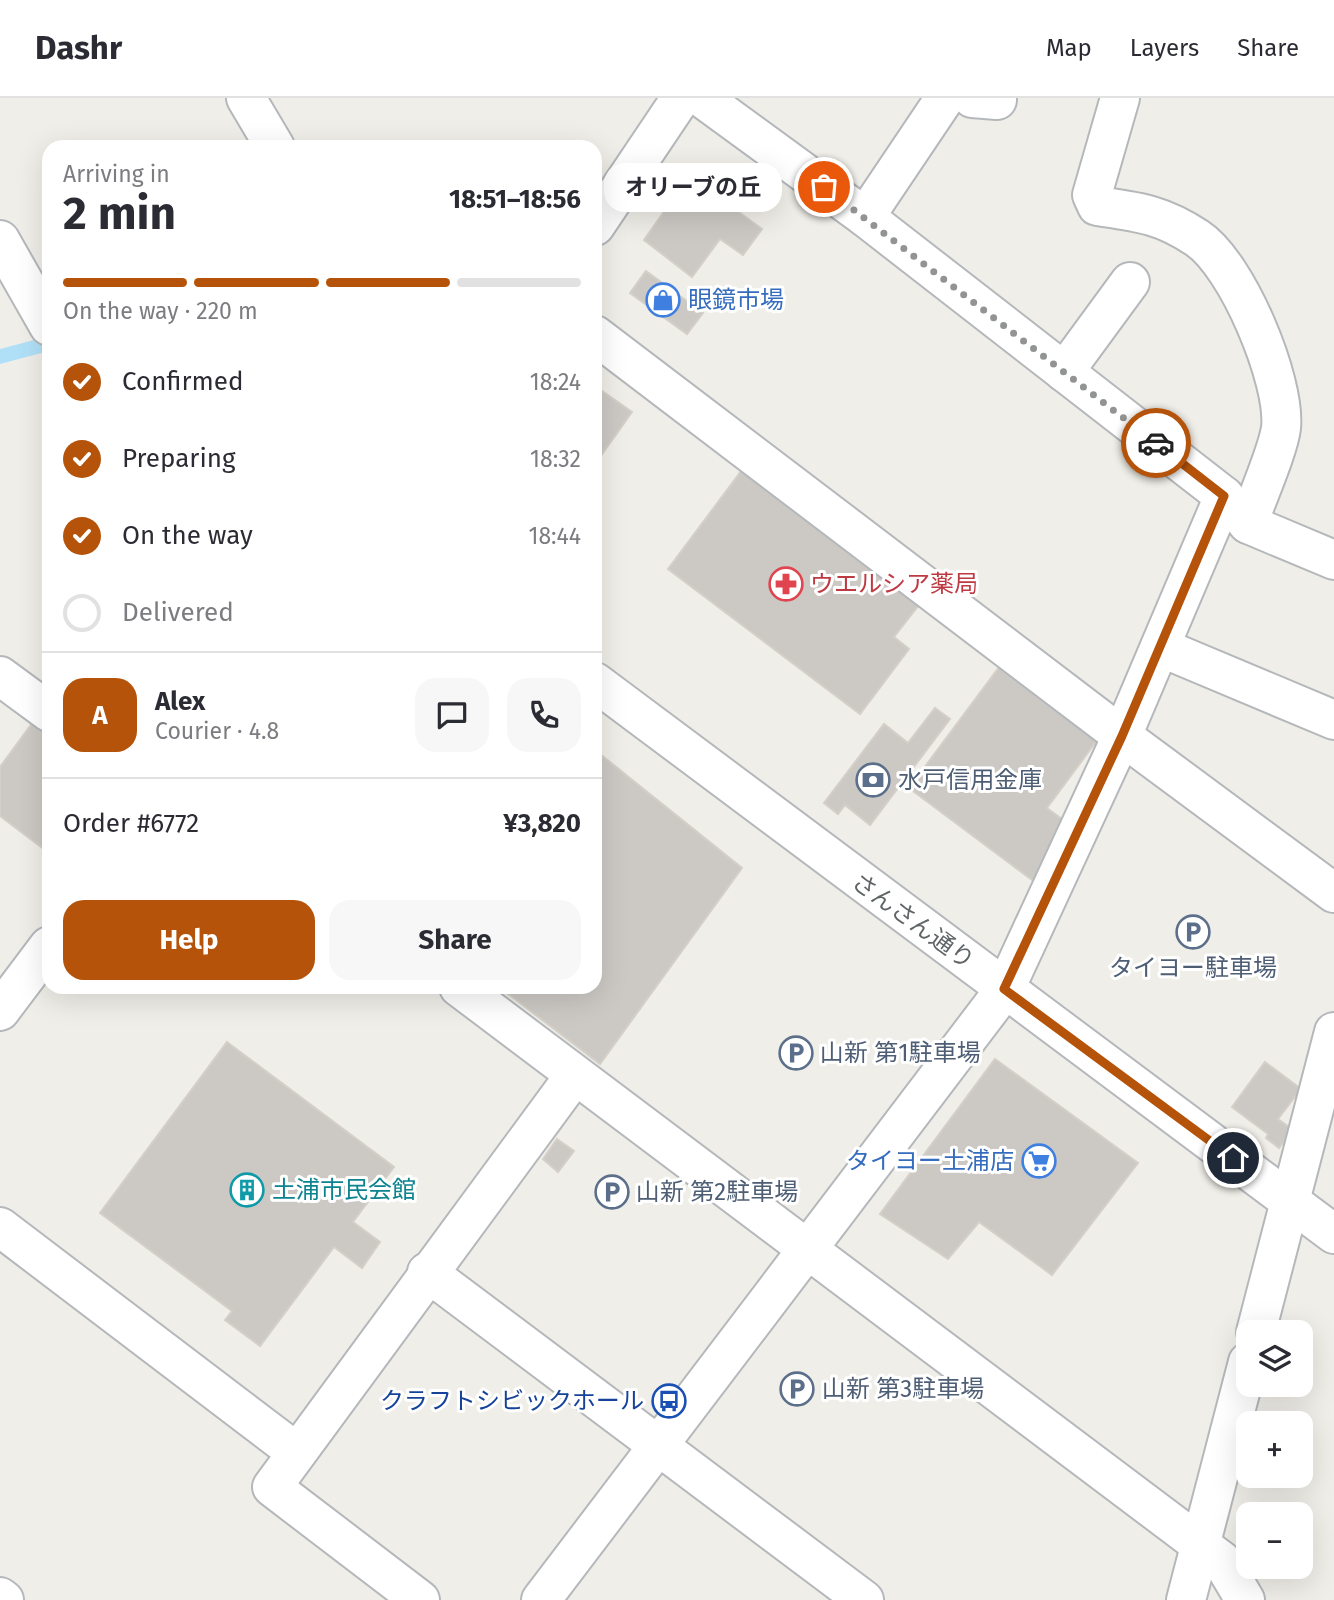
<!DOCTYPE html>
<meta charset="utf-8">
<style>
:root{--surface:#fff;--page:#f7f7f7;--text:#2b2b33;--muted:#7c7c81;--line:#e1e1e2;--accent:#b45309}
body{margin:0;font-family:"Fira Sans","Noto Sans JP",sans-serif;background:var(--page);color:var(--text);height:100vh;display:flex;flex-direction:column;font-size:26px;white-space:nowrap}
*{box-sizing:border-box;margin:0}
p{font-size:23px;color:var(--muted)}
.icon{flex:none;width:38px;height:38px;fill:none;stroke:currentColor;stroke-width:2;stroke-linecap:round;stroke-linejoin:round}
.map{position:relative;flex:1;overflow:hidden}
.side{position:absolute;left:42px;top:42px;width:560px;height:854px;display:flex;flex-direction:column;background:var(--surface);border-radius:21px;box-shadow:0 7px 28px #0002}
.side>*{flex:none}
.tools{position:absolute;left:1236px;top:1222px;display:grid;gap:14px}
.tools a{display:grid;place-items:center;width:77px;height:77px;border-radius:14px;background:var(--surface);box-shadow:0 7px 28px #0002;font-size:35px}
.pin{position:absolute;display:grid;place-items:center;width:60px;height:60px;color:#fff;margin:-30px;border:4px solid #fff;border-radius:50%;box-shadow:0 2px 7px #0007}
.courier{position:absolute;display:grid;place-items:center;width:70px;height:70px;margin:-35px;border:5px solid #b45309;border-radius:50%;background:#fff;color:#222;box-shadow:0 2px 9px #0007}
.bubble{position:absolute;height:49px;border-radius:21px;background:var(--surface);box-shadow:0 7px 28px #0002;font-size:23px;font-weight:700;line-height:49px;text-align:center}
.head em{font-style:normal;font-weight:700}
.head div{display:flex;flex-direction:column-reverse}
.head{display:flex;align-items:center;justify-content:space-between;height:119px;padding:0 21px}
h1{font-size:46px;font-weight:700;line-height:52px}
.bar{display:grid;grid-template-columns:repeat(4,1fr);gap:10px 7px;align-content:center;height:84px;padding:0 21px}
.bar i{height:9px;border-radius:5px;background:var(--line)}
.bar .on{background:var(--accent)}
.bar p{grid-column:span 4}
.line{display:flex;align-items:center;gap:18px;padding:0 21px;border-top:2px solid var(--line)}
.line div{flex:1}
.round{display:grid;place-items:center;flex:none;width:74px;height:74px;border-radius:21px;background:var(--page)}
ol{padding:0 21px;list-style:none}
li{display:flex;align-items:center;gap:21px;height:77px}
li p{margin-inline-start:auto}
li .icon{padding:7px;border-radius:50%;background:var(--accent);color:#fff;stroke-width:4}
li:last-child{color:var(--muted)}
li i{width:38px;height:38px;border:4px solid var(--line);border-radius:50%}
.button{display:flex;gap:14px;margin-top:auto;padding:14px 21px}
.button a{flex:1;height:80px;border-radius:21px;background:var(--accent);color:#fff;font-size:28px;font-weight:700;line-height:80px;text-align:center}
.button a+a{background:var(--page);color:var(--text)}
header{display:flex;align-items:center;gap:42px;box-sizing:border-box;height:98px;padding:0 35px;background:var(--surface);border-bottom:2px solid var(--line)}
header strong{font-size:33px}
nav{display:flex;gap:38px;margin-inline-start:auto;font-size:24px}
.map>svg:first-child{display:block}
.water{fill:#b0e0f8}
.building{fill:#ccc9c5;stroke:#d4cfc7;stroke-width:2}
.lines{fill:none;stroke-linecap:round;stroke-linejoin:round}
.minor-casing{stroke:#b5b8bb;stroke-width:42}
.minor{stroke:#fff;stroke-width:38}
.done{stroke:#929494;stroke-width:7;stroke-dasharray:0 12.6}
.route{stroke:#b45309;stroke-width:9}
.labels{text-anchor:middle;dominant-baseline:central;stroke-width:6;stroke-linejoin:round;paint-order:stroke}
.shop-label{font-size:24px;fill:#366cbe;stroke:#fff;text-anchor:start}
.health-label{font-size:24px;fill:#be3a42;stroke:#fff;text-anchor:start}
.service-label{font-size:24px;fill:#4e5e75;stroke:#fff;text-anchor:start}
.street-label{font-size:24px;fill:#5f6467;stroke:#fff}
.culture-label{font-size:24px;fill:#0d838f;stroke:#fff;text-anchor:start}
.transit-label{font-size:24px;fill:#164399;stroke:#fff;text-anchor:end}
</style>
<header>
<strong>Dashr</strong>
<nav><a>Map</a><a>Layers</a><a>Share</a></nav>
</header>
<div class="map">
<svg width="1334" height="1502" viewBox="0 0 1334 1502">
<rect width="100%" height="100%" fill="#f0eee8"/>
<polygon class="water" points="49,238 49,253 0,266 0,251"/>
<g class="building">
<polygon points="689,78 762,131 743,157 720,141 692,179 644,142"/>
<polygon points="646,173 703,215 687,236 630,195"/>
<polygon points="595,288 632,314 595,366"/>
<polygon points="742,372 919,507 894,539 909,551 860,616 668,471"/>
<polygon points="1000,568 1098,641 1047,710 1062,721 1036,785 909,690"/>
<polygon points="935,610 950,621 870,727 845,707 838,716 824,705 884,626 908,645"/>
<polygon points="36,620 49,630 49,755 0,718 0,669"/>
<polygon points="595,652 742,770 600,966 499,889 595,889"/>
<polygon points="227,944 394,1069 353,1124 380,1144 362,1170 334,1149 260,1248 225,1222 232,1213 100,1115"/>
<polygon points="995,961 1138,1065 1052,1177 979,1124 948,1161 880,1116"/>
<polygon points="1265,964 1301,991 1278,1021 1293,1032 1279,1050 1266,1040 1268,1036 1232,1009"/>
<polygon points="557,1041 574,1053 558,1074 543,1061"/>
</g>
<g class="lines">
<defs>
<g id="minor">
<polyline points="246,0 275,49"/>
<polyline points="702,0 865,119 1224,398 1248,426 1334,462"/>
<polyline points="972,0 997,2"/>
<path d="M1120,0L1092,97L1097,108C1138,114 1161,116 1197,140C1237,166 1286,283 1281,330C1278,353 1256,402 1248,426"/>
<polyline points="865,119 945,0"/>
<polyline points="595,128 681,0"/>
<polyline points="0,142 49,228"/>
<polyline points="595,237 1122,638 1334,795"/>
<polyline points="1064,274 1130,184"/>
<polyline points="1160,549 1334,622"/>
<polyline points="0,578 49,614"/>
<polyline points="595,584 1334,1136"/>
<polyline points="459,889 1222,1463 1245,1502"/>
<polyline points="0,913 49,848"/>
<polyline points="0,1129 296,1354"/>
<polyline points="427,1174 864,1502"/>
<polyline points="1256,1234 1334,934"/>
<polyline points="0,1499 4,1502"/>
<polyline points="420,1502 272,1389 575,977"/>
<polyline points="541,1502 1005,891 1122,638 1224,398"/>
<polyline points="1186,1502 1248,1264"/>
</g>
</defs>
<use href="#minor" class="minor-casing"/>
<use href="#minor" class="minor"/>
</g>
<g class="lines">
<polyline class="done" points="824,89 1156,345"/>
<polyline class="route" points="1156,345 1224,398 1122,638 1004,891 1233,1060"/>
</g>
<defs>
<symbol id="shop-ring" viewBox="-11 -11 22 22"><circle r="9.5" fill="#fff" stroke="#3f7fe0" stroke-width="1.5"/><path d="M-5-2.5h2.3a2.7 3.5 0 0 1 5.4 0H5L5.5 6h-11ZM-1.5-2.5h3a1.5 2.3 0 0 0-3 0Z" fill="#3f7fe0"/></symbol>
<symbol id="pharmacy-ring" viewBox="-11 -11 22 22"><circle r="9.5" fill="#fff" stroke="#e0444e" stroke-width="1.5"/><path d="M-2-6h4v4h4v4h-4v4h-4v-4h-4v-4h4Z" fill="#e0444e"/></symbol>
<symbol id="bank-ring" viewBox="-11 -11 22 22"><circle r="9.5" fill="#fff" stroke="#5c6f8a" stroke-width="1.5"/><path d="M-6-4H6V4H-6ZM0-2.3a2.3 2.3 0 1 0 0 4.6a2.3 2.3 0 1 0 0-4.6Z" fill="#5c6f8a"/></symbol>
<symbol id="parking-ring" viewBox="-11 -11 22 22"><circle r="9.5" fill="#fff" stroke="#5c6f8a" stroke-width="1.5"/><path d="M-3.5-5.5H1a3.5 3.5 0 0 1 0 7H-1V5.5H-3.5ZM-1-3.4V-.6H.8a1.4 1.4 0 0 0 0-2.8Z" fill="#5c6f8a"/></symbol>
<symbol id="supermarket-ring" viewBox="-11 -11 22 22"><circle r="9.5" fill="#fff" stroke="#3f7fe0" stroke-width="1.5"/><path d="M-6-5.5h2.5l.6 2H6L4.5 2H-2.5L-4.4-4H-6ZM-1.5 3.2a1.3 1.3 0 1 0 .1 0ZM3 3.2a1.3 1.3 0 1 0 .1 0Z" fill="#3f7fe0"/></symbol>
<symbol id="building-ring" viewBox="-11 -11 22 22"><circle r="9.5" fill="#fff" stroke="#0f9aa8" stroke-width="1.5"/><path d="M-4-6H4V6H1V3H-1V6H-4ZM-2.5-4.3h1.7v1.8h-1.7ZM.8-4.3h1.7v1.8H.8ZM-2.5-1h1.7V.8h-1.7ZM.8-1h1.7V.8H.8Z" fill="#0f9aa8"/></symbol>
<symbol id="bus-ring" viewBox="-11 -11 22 22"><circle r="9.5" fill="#fff" stroke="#1a4fb4" stroke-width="1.5"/><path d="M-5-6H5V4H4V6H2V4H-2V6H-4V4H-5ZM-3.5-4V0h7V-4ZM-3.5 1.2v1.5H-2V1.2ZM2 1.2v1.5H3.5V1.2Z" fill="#1a4fb4"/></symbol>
</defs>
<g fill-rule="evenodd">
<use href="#shop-ring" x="644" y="183" width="38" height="38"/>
<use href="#pharmacy-ring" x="767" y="467" width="38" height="38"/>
<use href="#bank-ring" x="854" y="663" width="38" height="38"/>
<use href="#parking-ring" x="1174" y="815" width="38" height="38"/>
<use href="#parking-ring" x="777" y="936" width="38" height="38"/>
<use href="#supermarket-ring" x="1020" y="1044" width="38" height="38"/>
<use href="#building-ring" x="228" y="1073" width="38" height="38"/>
<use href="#parking-ring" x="593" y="1075" width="38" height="38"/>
<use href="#parking-ring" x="778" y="1272" width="38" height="38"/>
<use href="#bus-ring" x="650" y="1284" width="38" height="38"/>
</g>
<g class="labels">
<g class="shop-label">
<text x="688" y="202">眼鏡市場</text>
<text x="1014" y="1063" text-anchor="end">タイヨー土浦店</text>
</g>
<g class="health-label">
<text x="810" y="486">ウエルシア薬局</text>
</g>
<g class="service-label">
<text x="898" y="682">水戸信用金庫</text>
<text x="1193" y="870" text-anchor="middle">タイヨー駐車場</text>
<text x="820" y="955">山新 第1駐車場</text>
<text x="636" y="1094">山新 第2駐車場</text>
<text x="822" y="1291">山新 第3駐車場</text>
</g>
<g class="street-label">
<text transform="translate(913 823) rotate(36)">さんさん通り</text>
</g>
<g class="culture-label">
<text x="272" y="1092">土浦市民会館</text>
</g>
<g class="transit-label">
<text x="644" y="1303">クラフトシビックホール</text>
</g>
</g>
</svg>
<div class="tools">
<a><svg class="icon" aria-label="layers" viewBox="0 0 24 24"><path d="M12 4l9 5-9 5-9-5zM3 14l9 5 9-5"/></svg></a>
<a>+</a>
<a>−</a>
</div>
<div class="pin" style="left:824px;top:89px;background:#ea580c"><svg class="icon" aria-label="bag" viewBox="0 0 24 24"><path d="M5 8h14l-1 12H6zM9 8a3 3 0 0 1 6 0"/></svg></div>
<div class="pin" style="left:1233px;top:1060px;background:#1f2937"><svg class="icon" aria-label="home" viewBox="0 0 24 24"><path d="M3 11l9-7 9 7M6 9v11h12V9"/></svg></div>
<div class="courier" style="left:1156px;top:345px"><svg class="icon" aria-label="car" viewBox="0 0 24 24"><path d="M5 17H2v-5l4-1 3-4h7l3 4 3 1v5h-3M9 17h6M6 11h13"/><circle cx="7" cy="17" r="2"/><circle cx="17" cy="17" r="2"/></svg></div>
<div class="bubble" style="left:604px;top:65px;width:178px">オリーブの丘</div>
<section class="side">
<div class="head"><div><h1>2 min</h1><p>Arriving in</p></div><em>18:51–18:56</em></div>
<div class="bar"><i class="on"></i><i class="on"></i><i class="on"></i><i></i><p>On the way · 220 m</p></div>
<ol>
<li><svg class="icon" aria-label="check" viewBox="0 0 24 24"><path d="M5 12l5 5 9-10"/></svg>Confirmed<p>18:24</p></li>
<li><svg class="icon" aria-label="check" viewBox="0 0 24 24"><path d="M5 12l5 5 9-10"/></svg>Preparing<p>18:32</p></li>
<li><svg class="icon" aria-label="check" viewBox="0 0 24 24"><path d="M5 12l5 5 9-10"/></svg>On the way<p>18:44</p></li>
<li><i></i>Delivered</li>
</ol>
<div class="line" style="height:126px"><b class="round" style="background:var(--accent);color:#fff">A</b><div><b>Alex</b><p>Courier · 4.8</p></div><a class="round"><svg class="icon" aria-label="chat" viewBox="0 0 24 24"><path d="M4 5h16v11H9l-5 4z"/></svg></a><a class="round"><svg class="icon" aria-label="phone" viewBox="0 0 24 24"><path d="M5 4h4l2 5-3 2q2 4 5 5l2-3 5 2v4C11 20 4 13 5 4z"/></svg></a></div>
<div class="line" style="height:91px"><div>Order #6772</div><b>¥3,820</b></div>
<div class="button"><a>Help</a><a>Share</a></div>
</section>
</div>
